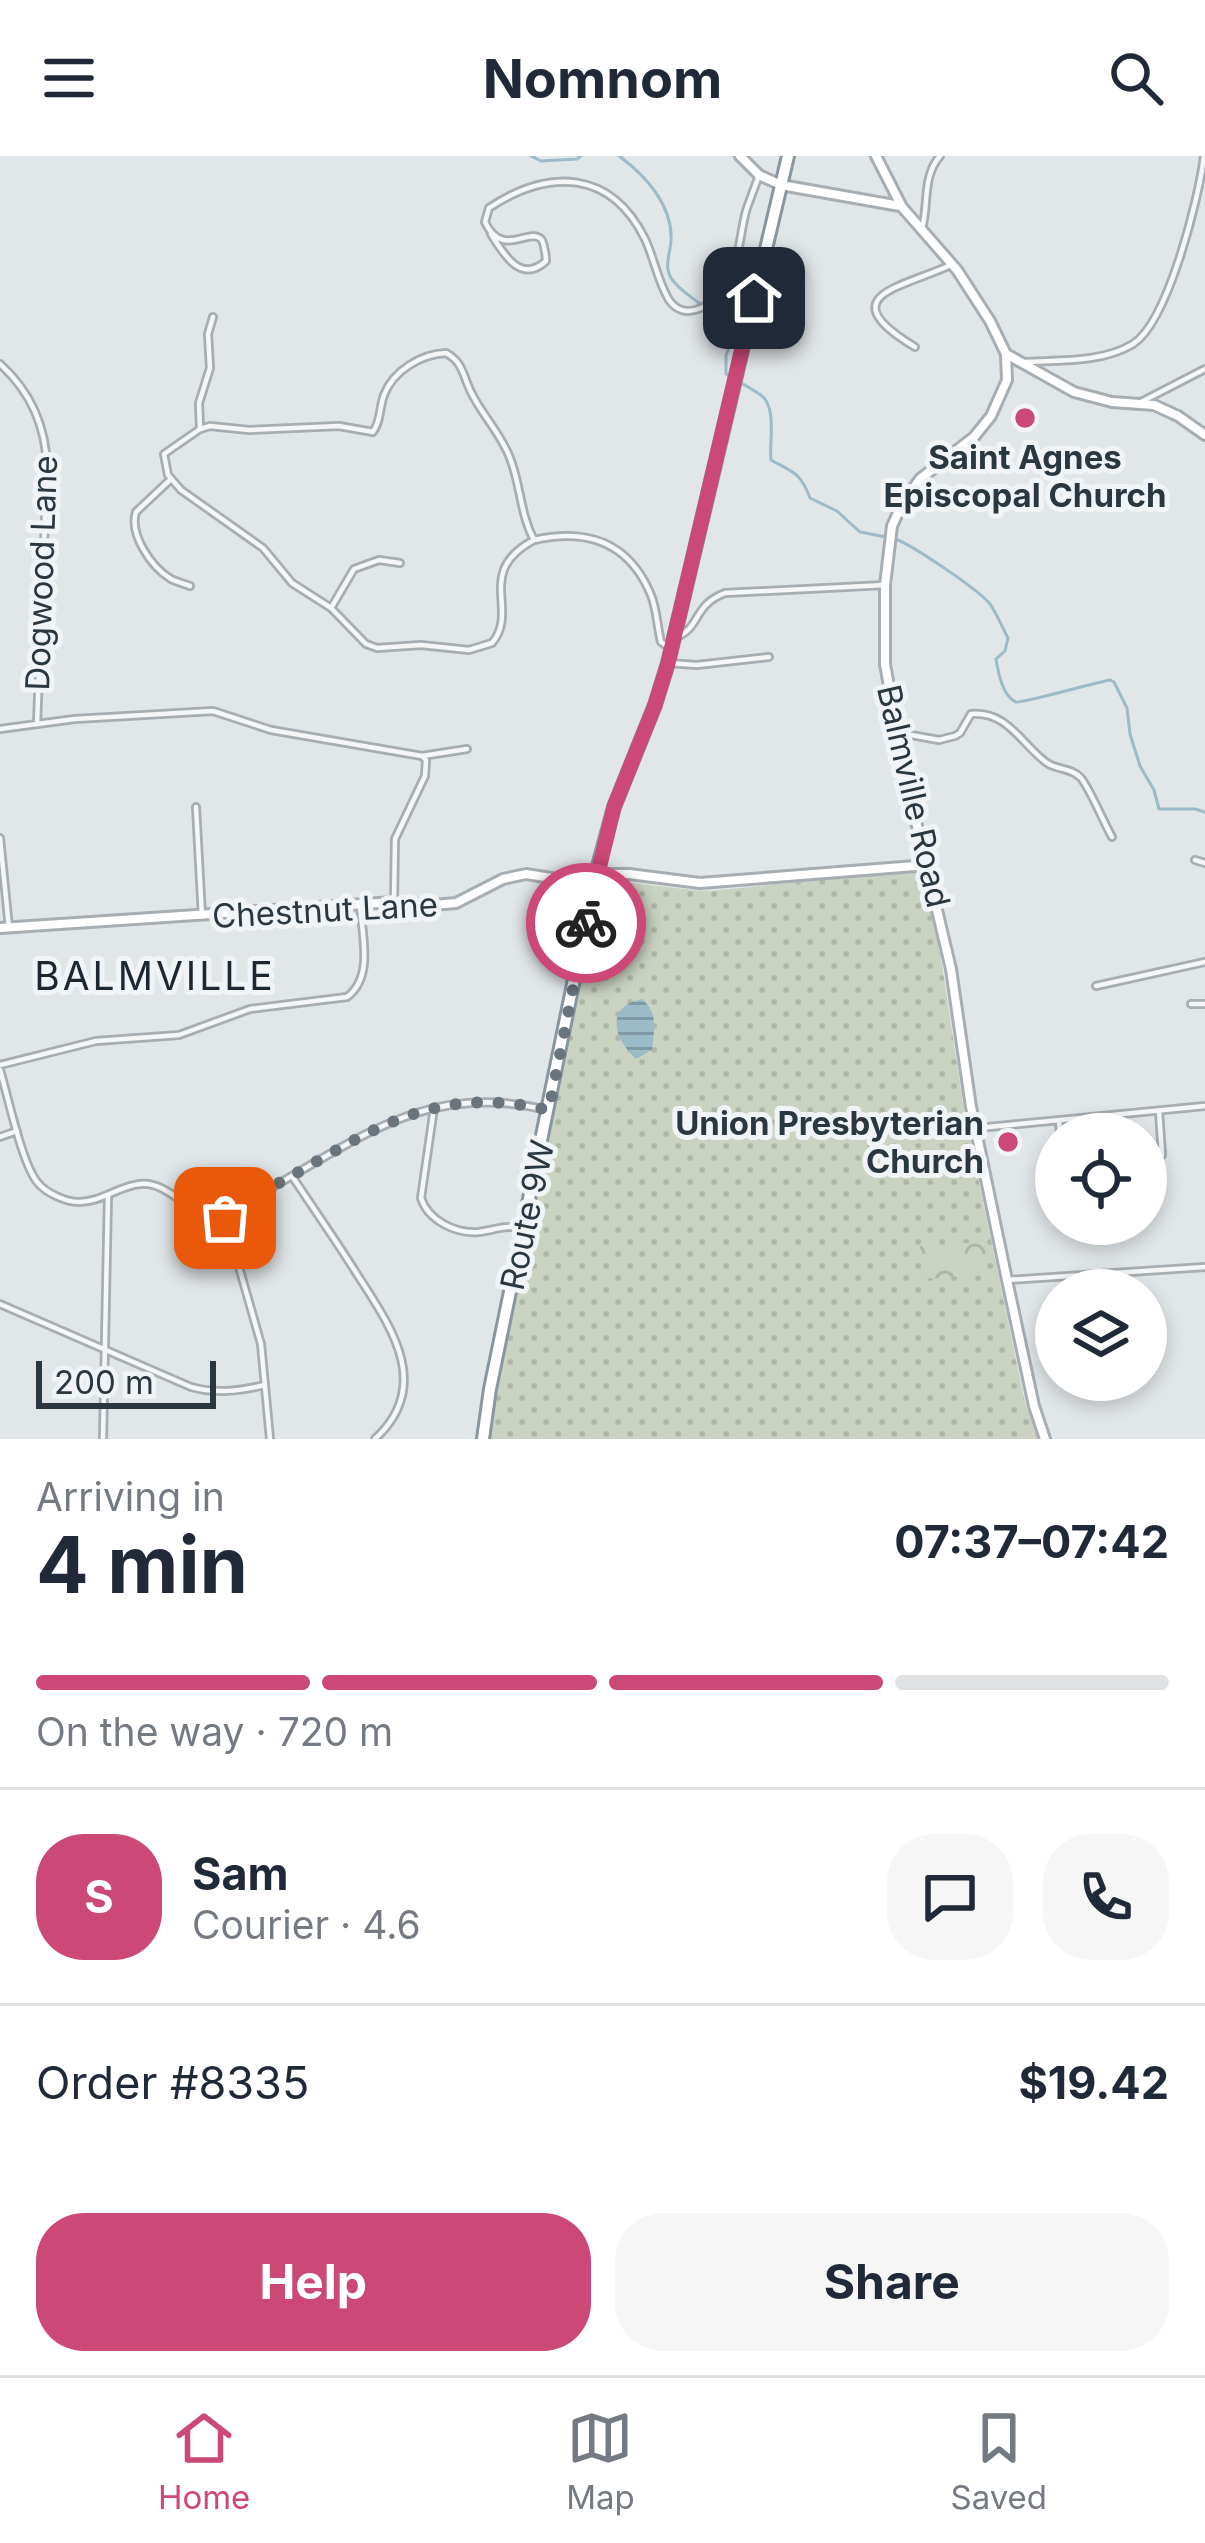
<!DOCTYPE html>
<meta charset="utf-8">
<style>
:root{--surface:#fff;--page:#f6f6f7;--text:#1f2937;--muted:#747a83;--line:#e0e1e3;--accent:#cc4876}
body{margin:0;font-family:Inter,sans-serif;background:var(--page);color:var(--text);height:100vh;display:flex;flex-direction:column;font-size:45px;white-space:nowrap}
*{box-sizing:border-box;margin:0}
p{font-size:39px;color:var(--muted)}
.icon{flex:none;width:66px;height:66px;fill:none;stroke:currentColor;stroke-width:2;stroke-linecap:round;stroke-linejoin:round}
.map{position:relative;height:1283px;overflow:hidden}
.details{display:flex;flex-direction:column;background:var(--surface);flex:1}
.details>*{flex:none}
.tools{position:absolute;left:1035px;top:957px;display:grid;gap:24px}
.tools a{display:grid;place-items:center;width:132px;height:132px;border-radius:50%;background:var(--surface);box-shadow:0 6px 18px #0003;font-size:60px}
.scale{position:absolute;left:36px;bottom:30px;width:180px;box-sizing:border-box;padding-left:12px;border:6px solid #293741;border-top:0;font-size:33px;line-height:42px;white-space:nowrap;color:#293741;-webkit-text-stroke:9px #f1f4f7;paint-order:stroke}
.pin{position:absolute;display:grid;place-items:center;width:102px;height:102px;color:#fff;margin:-51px;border-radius:24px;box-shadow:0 6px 18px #0006}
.courier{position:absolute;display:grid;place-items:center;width:120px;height:120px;margin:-60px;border:9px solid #cc4876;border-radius:50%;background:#fff;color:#222;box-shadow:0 3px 15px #0007}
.overview em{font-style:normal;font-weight:700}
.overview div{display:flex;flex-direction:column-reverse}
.overview{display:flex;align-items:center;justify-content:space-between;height:204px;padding:0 36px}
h1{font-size:78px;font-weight:700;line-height:90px}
.bar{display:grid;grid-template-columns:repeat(4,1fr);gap:18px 12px;align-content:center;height:144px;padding:0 36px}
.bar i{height:15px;border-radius:9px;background:var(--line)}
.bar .on{background:var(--accent)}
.bar p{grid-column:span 4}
.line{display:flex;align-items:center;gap:30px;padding:0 36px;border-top:3px solid var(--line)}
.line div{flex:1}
.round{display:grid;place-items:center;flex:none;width:126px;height:126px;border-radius:48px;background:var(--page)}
.cta{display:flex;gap:24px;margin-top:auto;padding:24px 36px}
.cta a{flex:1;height:138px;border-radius:48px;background:var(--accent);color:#fff;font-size:48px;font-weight:700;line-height:138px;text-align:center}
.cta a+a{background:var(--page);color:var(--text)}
header{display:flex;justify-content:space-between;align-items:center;height:156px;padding:0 36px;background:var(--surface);font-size:54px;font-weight:700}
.tab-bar{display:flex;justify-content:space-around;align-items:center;height:168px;border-top:3px solid var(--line);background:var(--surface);font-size:33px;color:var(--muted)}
.tab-bar a{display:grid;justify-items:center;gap:6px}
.tab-bar .on{color:var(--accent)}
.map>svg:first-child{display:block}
.grass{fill:url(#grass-dots)}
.park{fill:url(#park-crowns)}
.water{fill:url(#water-rules)}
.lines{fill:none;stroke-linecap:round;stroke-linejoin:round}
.stream{stroke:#9cbbc9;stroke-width:3}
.street-casing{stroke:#a6aeb3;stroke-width:10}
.secondary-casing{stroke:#a6aeb3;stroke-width:14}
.highway-casing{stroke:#8896a0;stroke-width:16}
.street{stroke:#f4f6f8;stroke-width:4.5}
.secondary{stroke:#fff;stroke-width:8}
.highway{stroke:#fff;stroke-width:10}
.done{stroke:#69747c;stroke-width:12;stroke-dasharray:0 21.6}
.route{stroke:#cc4876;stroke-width:15}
.poi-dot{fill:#cc4876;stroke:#f1f4f7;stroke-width:4.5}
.labels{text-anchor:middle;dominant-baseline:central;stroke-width:10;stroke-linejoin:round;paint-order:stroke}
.poi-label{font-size:33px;font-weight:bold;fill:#293741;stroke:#f1f4f7}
.street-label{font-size:33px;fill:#293741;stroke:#f1f4f7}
.quarter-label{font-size:39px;letter-spacing:3px;fill:#1c2732;stroke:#f1f4f7}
</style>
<header><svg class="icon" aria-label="menu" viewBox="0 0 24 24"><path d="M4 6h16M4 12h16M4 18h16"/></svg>Nomnom<svg class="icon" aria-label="search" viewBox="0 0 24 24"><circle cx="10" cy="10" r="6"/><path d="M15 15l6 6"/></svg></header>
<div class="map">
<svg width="1205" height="1283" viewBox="0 0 1205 1283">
<defs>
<pattern id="grass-dots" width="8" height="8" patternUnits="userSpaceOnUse" patternTransform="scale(3)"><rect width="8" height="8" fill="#cad3c2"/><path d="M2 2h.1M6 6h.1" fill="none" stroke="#aeb6a8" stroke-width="1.8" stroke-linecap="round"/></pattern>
<pattern id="park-crowns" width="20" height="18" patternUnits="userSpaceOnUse" patternTransform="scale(3)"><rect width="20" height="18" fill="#cad3c2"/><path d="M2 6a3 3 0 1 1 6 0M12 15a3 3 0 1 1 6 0" fill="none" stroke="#aeb6a8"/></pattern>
<pattern id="water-rules" width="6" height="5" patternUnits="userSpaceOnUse" patternTransform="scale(3)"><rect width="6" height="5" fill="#9cbbc9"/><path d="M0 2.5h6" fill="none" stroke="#7f99a5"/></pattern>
</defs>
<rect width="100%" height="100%" fill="#e1e6e9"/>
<path class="grass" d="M924,714L942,809L964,954L1025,1247L1040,1283H490L496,1241L601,728C637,724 673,734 709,735Z"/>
<polygon class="park" points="985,1086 987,1119 922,1123 920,1090"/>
<path class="water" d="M642,843C659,858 654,874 652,894L636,903C614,883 604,851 642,843Z"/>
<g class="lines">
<g class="stream">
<polyline points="531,0 541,5 577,3 581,0"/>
<path d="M619,0C645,19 673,49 671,85C670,98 664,110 671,122C677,132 690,140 699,147"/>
<polyline points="706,153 731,187 726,199 726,218 730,220"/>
<path d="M740,226C747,231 760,237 765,243C776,259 769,286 771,304C793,316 801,317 810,342L837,355L860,376L886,381"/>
<path d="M895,383C911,388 979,434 990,448C997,458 1002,471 1008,482L1005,495L996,503C998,516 1003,541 1016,546C1020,548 1097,526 1110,524L1114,526L1127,552L1130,578L1140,610L1154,634L1159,653H1195L1205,656"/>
</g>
<defs>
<g id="street">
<path d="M922,73C929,47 922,21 940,0"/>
<path d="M491,78C504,99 521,128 546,105C546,101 544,86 541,83C529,71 502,103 485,66L489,52C549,12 611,14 645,83C654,102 658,126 669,144C686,169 718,146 728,127C739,105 740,78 746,55C750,43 755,31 759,19"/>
<path d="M915,191C829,139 902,132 953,108"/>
<path d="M1024,206C1058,204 1102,207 1133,188C1168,166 1199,42 1204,0"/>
<path d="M0,208C31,236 46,271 47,312L37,568L0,573"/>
<polyline points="1141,246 1205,213"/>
<polyline points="200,273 199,247 210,212 208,178 213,161"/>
<path d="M171,323L136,356C129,378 151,411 171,423C173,424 187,429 190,430"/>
<path d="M534,384C474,416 520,454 492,487L469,494L421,489L377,492L366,488L331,452L292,427L263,392L181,334L168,319L164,298L200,273L210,270L249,274L339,270L373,276C381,265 379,253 384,239C393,215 421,198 446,197C463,206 463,220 471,236C482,259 501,278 510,302C521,330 520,358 534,384C587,372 629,386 651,439C657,454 657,470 661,486L668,491"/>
<polyline points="331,452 354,413 379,404 400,407"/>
<path d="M677,481C701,471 693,449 725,437L885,429"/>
<polyline points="668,507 697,509 769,501"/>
<polyline points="37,568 75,563 213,555 271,574 422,600 426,604 425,620 395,683 394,746"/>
<path d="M897,583L911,579L939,584L955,580L960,577L971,558C1008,555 1021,588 1047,607C1058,614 1072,612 1081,622C1091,635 1103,665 1112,681"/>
<polyline points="422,600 467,593"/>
<polyline points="196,651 202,760"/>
<polyline points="0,682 9,772"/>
<polyline points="1195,704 1205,707"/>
<polyline points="1096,830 1205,806"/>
<polyline points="1191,848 1205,848"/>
<path d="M0,909L96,885L179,879L250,853L347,841C374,821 362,779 360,749"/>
<path d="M0,914C8,940 22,1009 38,1027C46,1037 66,1046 79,1046C101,1046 119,1030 140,1028C172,1025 191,1065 224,1062C244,1059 261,1038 278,1028C369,976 432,928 543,953"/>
<path d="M434,952L421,1042C428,1064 455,1078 479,1076C495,1074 503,1069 519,1072"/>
<polyline points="1059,965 1060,978"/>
<polyline points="978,972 1205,950"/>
<polyline points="0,981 17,975"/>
<polyline points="1146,1007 1156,1006 1162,999 1159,955"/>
<path d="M292,1020C313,1052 335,1083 355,1115C388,1167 435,1228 375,1283"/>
<polyline points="225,1062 261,1188 270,1283"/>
<polyline points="1007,1124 1205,1111"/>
<path d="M0,1148L191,1231C216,1238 239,1235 265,1229"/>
<polyline points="103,1283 108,1040"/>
</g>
<g id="secondary">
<polyline points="740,0 759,19 781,29 900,50"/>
<polyline points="876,0 902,51 957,114 990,165 1006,198 1007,224 991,260 974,281 920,323 902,348 892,370 885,429 885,508 905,619 951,813 971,951 1007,1124 1034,1250 1045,1283"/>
<polyline points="1008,199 1074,236 1112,246 1154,249 1178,260 1205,279"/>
<polyline points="0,772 394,746 433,749 456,747 503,723 526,718 570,725 610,718 629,718 700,727 928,709"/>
</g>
<polyline id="highway" points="483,1283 490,1233 595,721 614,651 655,549 668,507 788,0"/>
</defs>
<use href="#street" class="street-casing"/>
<use href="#secondary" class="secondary-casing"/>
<use href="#highway" class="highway-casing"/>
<use href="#street" class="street"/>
<use href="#secondary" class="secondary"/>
<use href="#highway" class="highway"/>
</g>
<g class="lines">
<path class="done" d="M225,1062C246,1054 260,1038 279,1027C375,973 432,928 549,954L586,767"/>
<polyline class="route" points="586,767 614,651 655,549 668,507 754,142"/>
</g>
<g class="poi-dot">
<circle cx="1025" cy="262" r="12"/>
<circle cx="1008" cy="986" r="12"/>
</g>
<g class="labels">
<g class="poi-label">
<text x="1025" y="301">Saint Agnes<tspan x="1025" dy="38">Episcopal Church</tspan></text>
<text x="984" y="967" text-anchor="end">Union Presbyterian<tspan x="984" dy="38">Church</tspan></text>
</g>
<g class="street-label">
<text transform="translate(41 417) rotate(-88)">Dogwood Lane</text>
<text transform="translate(914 640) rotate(77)">Balmville Road</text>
<text transform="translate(325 754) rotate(-3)">Chestnut Lane</text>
<text transform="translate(527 1059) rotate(-78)">Route 9W</text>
</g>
<g class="quarter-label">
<text x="155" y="819">BALMVILLE</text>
</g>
</g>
</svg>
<div class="tools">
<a><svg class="icon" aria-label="locate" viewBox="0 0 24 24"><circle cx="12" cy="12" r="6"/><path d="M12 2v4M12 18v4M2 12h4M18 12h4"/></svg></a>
<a><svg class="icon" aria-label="layers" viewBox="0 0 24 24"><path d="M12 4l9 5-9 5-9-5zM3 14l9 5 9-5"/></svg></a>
</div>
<div class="scale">200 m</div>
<div class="pin" style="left:225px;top:1062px;background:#ea580c"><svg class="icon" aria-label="bag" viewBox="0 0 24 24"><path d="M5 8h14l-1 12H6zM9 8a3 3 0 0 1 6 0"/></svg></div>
<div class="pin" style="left:754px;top:142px;background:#1f2937"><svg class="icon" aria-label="home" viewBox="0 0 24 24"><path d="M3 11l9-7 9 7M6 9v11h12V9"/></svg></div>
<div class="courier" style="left:586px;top:767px"><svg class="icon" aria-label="bike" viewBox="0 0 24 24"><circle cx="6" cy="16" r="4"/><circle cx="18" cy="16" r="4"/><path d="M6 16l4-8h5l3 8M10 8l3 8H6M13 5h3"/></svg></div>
</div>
<section class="details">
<div class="overview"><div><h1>4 min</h1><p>Arriving in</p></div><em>07:37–07:42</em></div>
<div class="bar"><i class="on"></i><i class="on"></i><i class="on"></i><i></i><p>On the way · 720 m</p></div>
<div class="line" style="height:216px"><b class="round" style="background:var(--accent);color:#fff">S</b><div><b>Sam</b><p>Courier · 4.6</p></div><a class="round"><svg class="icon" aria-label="chat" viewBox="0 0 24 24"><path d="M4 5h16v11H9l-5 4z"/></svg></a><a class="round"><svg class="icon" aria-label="phone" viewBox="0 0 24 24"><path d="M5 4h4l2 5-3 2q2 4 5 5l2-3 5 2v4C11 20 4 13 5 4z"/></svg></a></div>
<div class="line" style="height:156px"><div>Order #8335</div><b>$19.42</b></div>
<div class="cta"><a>Help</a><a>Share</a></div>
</section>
<nav class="tab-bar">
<a class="on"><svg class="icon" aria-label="home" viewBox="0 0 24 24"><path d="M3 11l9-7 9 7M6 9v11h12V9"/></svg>Home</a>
<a><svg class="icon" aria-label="map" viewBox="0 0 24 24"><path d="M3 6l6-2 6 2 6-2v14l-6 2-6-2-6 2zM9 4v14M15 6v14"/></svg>Map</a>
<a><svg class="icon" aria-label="saved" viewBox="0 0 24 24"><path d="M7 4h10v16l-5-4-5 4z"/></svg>Saved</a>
</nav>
